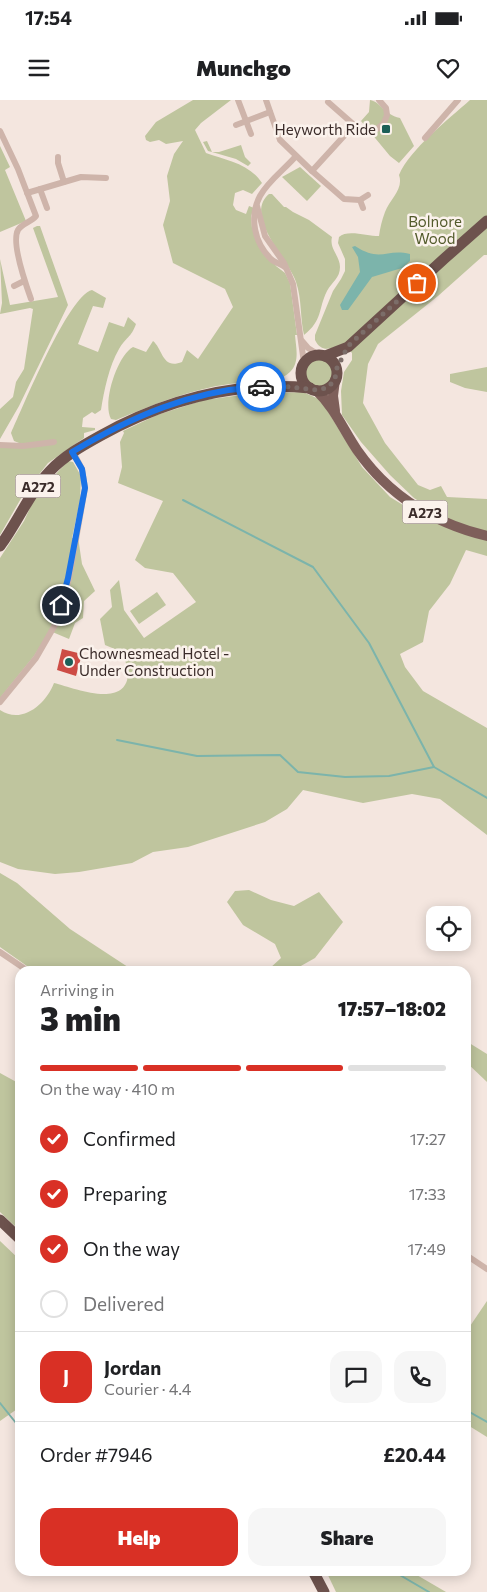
<!DOCTYPE html>
<meta charset="utf-8">
<style>
:root{--surface:#fff;--page:#f6f6f6;--text:#202124;--muted:#757577;--line:#e0e0e0;--accent:#d93025}
body{margin:0;font-family:Commissioner,sans-serif;background:var(--page);color:var(--text);height:100vh;display:flex;flex-direction:column;font-size:19px;white-space:nowrap}
*{box-sizing:border-box;margin:0}
p{font-size:16px;color:var(--muted)}
.icon{flex:none;width:28px;height:28px;fill:none;stroke:currentColor;stroke-width:2;stroke-linecap:round;stroke-linejoin:round}
.map{position:relative;flex:1;overflow:hidden}
.drawer{position:absolute;left:15px;top:866px;width:456px;height:610px;display:flex;flex-direction:column;background:var(--surface);border-radius:15px;box-shadow:0 2px 12px #0003}
.drawer>*{flex:none}
.fabs{position:absolute;left:426px;top:806px;display:grid;gap:10px}
.fabs a{display:grid;place-items:center;width:45px;height:45px;border-radius:10px;background:var(--surface);box-shadow:0 2px 12px #0003;font-size:25px}
.pin{position:absolute;display:grid;place-items:center;width:42px;height:42px;color:#fff;margin:-21px;border:2px solid #fff;border-radius:50%;box-shadow:0 1px 5px #0007}
.courier{position:absolute;display:grid;place-items:center;width:50px;height:50px;margin:-25px;border:4px solid #1a73e8;border-radius:50%;background:#fff;color:#222;box-shadow:0 1px 6px #0007}
.overview em{font-style:normal;font-weight:800}
.overview div{display:flex;flex-direction:column-reverse}
.overview{display:flex;align-items:center;justify-content:space-between;height:85px;padding:0 25px}
h1{font-size:32px;font-weight:800;line-height:38px}
.bar{display:grid;grid-template-columns:repeat(4,1fr);gap:8px 5px;align-content:center;height:60px;padding:0 25px}
.bar i{height:6px;border-radius:4px;background:var(--line)}
.bar .selected{background:var(--accent)}
.bar p{grid-column:span 4}
.line{display:flex;align-items:center;gap:12px;padding:0 25px;border-top:1px solid var(--line)}
.line div{flex:1}
.round{display:grid;place-items:center;flex:none;width:52px;height:52px;border-radius:15px;background:var(--page)}
ol{padding:0 25px;list-style:none}
li{display:flex;align-items:center;gap:15px;height:55px}
li p{margin-inline-start:auto}
li .icon{padding:5px;border-radius:50%;background:var(--accent);color:#fff;stroke-width:4}
li:last-child{color:var(--muted)}
li i{width:28px;height:28px;border:2px solid var(--line);border-radius:50%}
.cta{display:flex;gap:10px;margin-top:auto;padding:10px 25px}
.cta a{flex:1;height:58px;border-radius:15px;background:var(--accent);color:#fff;font-size:20px;font-weight:800;line-height:58px;text-align:center}
.cta a+a{background:var(--page);color:var(--text)}
.status{display:flex;justify-content:space-between;align-items:center;height:35px;padding:0 25px;background:var(--surface);direction:ltr}
.status svg{height:14px;fill:currentColor}
header{display:flex;justify-content:space-between;align-items:center;height:65px;padding:0 25px;background:var(--surface);font-size:22px;font-weight:800}
.map>svg:first-child{display:block}
.green{fill:#bfc59e}
.water{fill:#7cb4ab}
.lines{fill:none;stroke-linecap:round;stroke-linejoin:round}
.stream{stroke:#7cb4ab;stroke-width:2}
.building{fill:#cd4c45}
.minor{stroke:#ceb4aa;stroke-width:6}
.primary{stroke:#7e5f5a;stroke-width:10}
.trunk{stroke:#6d524d;stroke-width:11}
.done{stroke:#7c6d69;stroke-width:5;stroke-dasharray:0 9}
.route{stroke:#1a73e8;stroke-width:6}
.poi-dot{fill:#1c5f57;stroke:#fbf2ec;stroke-width:2}
.labels{text-anchor:middle;dominant-baseline:central;stroke-width:5;stroke-linejoin:round;paint-order:stroke}
.shield{fill:#fbf2ec;stroke:#756764;stroke-width:1}
.shield-label{font-size:14px;font-weight:bold;fill:#3b2c2a}
.poi-label{font-size:15px;fill:#3b2c2a;stroke:#fbf2ec;text-anchor:end}
.park-label{font-size:15px;fill:#535b2c;stroke:#fbf2ec}
</style>
<div class="status"><b>17:54</b><svg viewBox="0 0 49 12"><path d="M0 12V9h3v3zM5 12V6h3v6zM10 12V3h3v9zM15 12V0h3v12zM26 1h20v11H26zM47 4h2v5h-2z"/></svg></div>
<header><svg class="icon" aria-label="menu" viewBox="0 0 24 24"><path d="M4 6h16M4 12h16M4 18h16"/></svg>Munchgo<svg class="icon" aria-label="heart" viewBox="0 0 24 24"><path d="M12 20l-8-8c-3-5 5-10 8-4 3-6 11-1 8 4z"/></svg></header>
<div class="map">
<svg width="487" height="1492" viewBox="0 0 487 1492">
<rect width="100%" height="100%" fill="#f4e6df"/>
<g class="green">
<path d="M193,0H231L201,23L195,30L206,53C226,60 250,64 262,83L252,94L243,90L235,93L233,105L236,110L246,114L249,106L254,108L251,116L252,128L276,166L285,173L290,183L297,235H295C296,248 300,262 290,272C277,285 248,281 230,284C190,289 153,305 116,320L111,319C102,303 117,256 133,247L146,252L153,241C163,249 162,270 182,262L187,250L198,259L233,207L225,189L173,163L163,125L170,101L167,76L174,54L183,41L166,44L159,40L150,42L146,40L145,36L156,22Z"/>
<path d="M370,0C381,2 383,14 400,18L414,46L399,63L390,56L361,21L369,12Z"/>
<path d="M470,0H487V155H484L438,196L378,244L368,264L363,303L385,343L418,385L430,390L441,386L447,397L487,399V456L466,450L450,484L429,511L423,542L400,554L405,567L423,591L487,628V735L440,699L412,694L363,703L303,690L287,709L265,722L188,747L153,752L132,763L79,772L55,774L18,769L0,762V610C22,625 46,604 54,583C74,588 125,609 128,575C129,568 124,559 122,552L105,545L100,519L112,507L110,490L119,480L124,510L144,538L196,502L173,473L145,468L135,460L163,401L118,383L122,367L120,342L124,333L123,331L157,315L204,300L249,294L303,292L321,300L362,367L390,397L416,413L434,411L414,398L390,375L361,342L342,315L341,291L344,272L352,260V253L344,244C332,248 322,254 315,240V235L333,191L341,179L345,171V159L338,143L339,137C347,129 367,136 379,136C380,128 382,120 385,112C390,99 404,89 399,75C410,49 449,19 470,0Z"/>
<polygon points="207,41 212,52 219,52 241,45 245,57 251,63 248,66 236,59 212,52 208,51 203,42"/>
<polygon points="0,46 10,67 5,70 26,121 0,132"/>
<polygon points="300,67 321,86 307,101 282,77"/>
<path d="M269,94H272L284,107H286L293,112L309,120L332,137C329,149 340,156 340,167C340,178 332,182 327,191C318,209 323,220 304,235C300,218 302,199 296,182C289,160 243,116 269,94Z"/>
<polygon points="37,126 40,126 68,205 19,306 0,339 0,309 13,297 16,282 24,269 33,209 30,208 0,214 2,203 0,159 10,205 58,197 33,128"/>
<path d="M92,190L106,198L103,208L93,206L78,244L98,252L109,222L124,227L128,217L136,224C131,238 126,237 119,249C109,266 104,291 101,310L95,314L92,312L83,318L82,327L95,328V330L84,333V338L48,363L23,395L0,435V347L19,343L14,341L11,333C23,307 68,196 92,190Z"/>
<circle cx="319" cy="273" r="14"/>
<polygon points="487,267 487,292 465,288 450,282 450,274"/>
<polygon points="68,361 73,362 81,376 80,401 72,438 78,437 82,464 95,491 84,501 83,518 75,523 69,539 50,531 34,556 0,598 0,458 24,421 36,395"/>
<polygon points="157,492 166,505 139,524 130,511"/>
<polygon points="0,773 17,783 70,829 134,871 34,871 0,847"/>
<polygon points="249,790 271,800 294,806 319,792 343,822 315,858 292,871 270,871 269,869 281,858 275,844 243,825 227,802 235,791"/>
<polygon points="466,941 487,954 487,982 466,962"/>
<polygon points="0,973 20,984 20,1131 0,1112"/>
<polygon points="0,1141 20,1160 20,1307 0,1321"/>
<polygon points="487,1201 487,1337 466,1324 466,1232"/>
<polygon points="326,1471 410,1471 446,1492 336,1492"/>
</g>
<path class="water" d="M355,146C381,163 386,148 410,154V161L402,168L372,177L348,210H342L340,205L360,172L358,157L352,147Z"/>
<g class="lines">
<g class="stream">
<polyline points="183,400 313,467 369,543 434,667 487,698"/>
<polyline points="117,640 197,656 280,655 298,672 345,677 389,676 434,667"/>
<polyline points="0,1303 20,1328"/>
<polyline points="466,1310 487,1322"/>
<polyline points="393,1471 429,1492"/>
</g>
</g>
<polygon class="building" points="62,549 82,554 76,576 57,570"/>
<g class="lines">
<g class="minor">
<polyline points="238,0 251,34"/>
<polyline points="266,0 280,40 312,71 344,99 360,100 368,95"/>
<polyline points="328,2 361,31 365,33 377,29 384,23 387,15 386,8 379,0"/>
<polyline points="236,25 270,12"/>
<path d="M0,31L18,69L36,116C31,122 21,124 18,130C11,142 26,185 31,199"/>
<polyline points="425,38 458,0"/>
<polyline points="58,57 58,63 64,82"/>
<polyline points="312,71 354,25"/>
<polyline points="40,89 47,108"/>
<polyline points="27,93 81,77 106,78"/>
<polyline points="360,100 363,108"/>
<polyline points="257,106 265,136 284,163 293,184 304,263"/>
<path d="M285,167C281,164 276,163 272,160C254,143 249,117 260,96C268,81 285,69 296,56"/>
<polyline points="14,186 24,181"/>
<polyline points="302,241 308,248 319,255"/>
<polyline points="0,345 23,346 54,342"/>
<polyline points="0,602 36,558 55,525 61,505 69,479 85,388 82,369 73,352"/>
<polyline points="0,852 28,871"/>
<polyline points="466,1155 487,1169"/>
</g>
<g class="primary">
<polyline points="335,280 333,296 335,311"/>
<path d="M316,290C334,307 343,329 357,350C389,396 433,423 487,436"/>
</g>
<g class="trunk">
<circle cx="319" cy="273" r="18"/>
<polyline points="325,256 348,247 445,158 487,121"/>
<path d="M0,446C18,422 29,393 50,371C64,356 82,346 100,336C165,300 236,281 310,288"/>
<polyline points="0,1120 20,1139"/>
<polyline points="313,1471 324,1492"/>
</g>
</g>
<g class="lines">
<polyline class="done" points="261,287 281,286 316,290 327,288 335,280 336,270 348,246 417,183"/>
<path class="route" d="M61,505L68,478L85,388L82,369L72,352C131,317 192,290 261,287"/>
</g>
<g class="poi-dot">
<rect x="381" y="24" width="10" height="10" rx="2.5"/>
<circle cx="69" cy="562" r="5"/>
</g>
<g class="labels">
<g class="shield">
<rect x="15.5" y="374.5" width="45" height="23" rx="4"/>
<rect x="402.5" y="400.5" width="45" height="23" rx="4"/>
</g>
<g class="shield-label">
<text x="38" y="386">A272</text>
<text x="425" y="412">A273</text>
</g>
<g class="poi-label">
<text x="376" y="29">Heyworth Ride</text>
<text x="79" y="553" text-anchor="start">Chownesmead Hotel -<tspan x="79" dy="17">Under Construction</tspan></text>
</g>
<g class="park-label">
<text x="435" y="121">Bolnore<tspan x="435" dy="17">Wood</tspan></text>
</g>
</g>
</svg>
<div class="fabs">
<a><svg class="icon" aria-label="locate" viewBox="0 0 24 24"><circle cx="12" cy="12" r="6"/><path d="M12 2v4M12 18v4M2 12h4M18 12h4"/></svg></a>
</div>
<div class="pin" style="left:417px;top:183px;background:#ea580c"><svg class="icon" aria-label="bag" viewBox="0 0 24 24"><path d="M5 8h14l-1 12H6zM9 8a3 3 0 0 1 6 0"/></svg></div>
<div class="pin" style="left:61px;top:505px;background:#1f2937"><svg class="icon" aria-label="home" viewBox="0 0 24 24"><path d="M3 11l9-7 9 7M6 9v11h12V9"/></svg></div>
<div class="courier" style="left:261px;top:287px"><svg class="icon" aria-label="car" viewBox="0 0 24 24"><path d="M5 17H2v-5l4-1 3-4h7l3 4 3 1v5h-3M9 17h6M6 11h13"/><circle cx="7" cy="17" r="2"/><circle cx="17" cy="17" r="2"/></svg></div>
<section class="drawer">
<div class="overview"><div><h1>3 min</h1><p>Arriving in</p></div><em>17:57–18:02</em></div>
<div class="bar"><i class="selected"></i><i class="selected"></i><i class="selected"></i><i></i><p>On the way · 410 m</p></div>
<ol>
<li><svg class="icon" aria-label="check" viewBox="0 0 24 24"><path d="M5 12l5 5 9-10"/></svg>Confirmed<p>17:27</p></li>
<li><svg class="icon" aria-label="check" viewBox="0 0 24 24"><path d="M5 12l5 5 9-10"/></svg>Preparing<p>17:33</p></li>
<li><svg class="icon" aria-label="check" viewBox="0 0 24 24"><path d="M5 12l5 5 9-10"/></svg>On the way<p>17:49</p></li>
<li><i></i>Delivered</li>
</ol>
<div class="line" style="height:90px"><b class="round" style="background:var(--accent);color:#fff">J</b><div><b>Jordan</b><p>Courier · 4.4</p></div><a class="round"><svg class="icon" aria-label="chat" viewBox="0 0 24 24"><path d="M4 5h16v11H9l-5 4z"/></svg></a><a class="round"><svg class="icon" aria-label="phone" viewBox="0 0 24 24"><path d="M5 4h4l2 5-3 2q2 4 5 5l2-3 5 2v4C11 20 4 13 5 4z"/></svg></a></div>
<div class="line" style="height:65px"><div>Order #7946</div><b>£20.44</b></div>
<div class="cta"><a>Help</a><a>Share</a></div>
</section>
</div>
